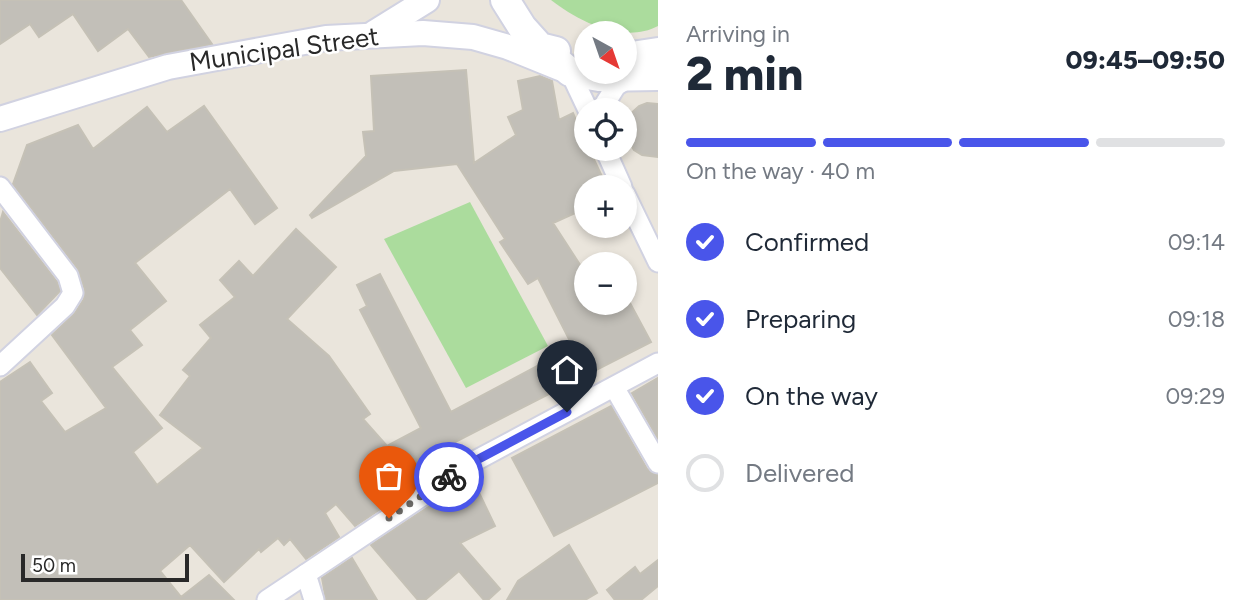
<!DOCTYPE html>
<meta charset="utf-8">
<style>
:root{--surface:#fff;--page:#f6f6f7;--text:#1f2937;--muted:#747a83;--line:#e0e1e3;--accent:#4955ea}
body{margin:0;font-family:Figtree,sans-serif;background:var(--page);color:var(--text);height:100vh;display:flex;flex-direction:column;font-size:26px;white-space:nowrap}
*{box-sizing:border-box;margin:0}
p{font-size:23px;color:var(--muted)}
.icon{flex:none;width:38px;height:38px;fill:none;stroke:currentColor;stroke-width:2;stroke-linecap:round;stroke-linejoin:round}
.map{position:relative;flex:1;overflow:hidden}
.side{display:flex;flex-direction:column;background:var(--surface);width:595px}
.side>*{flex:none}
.needle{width:46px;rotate:140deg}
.tools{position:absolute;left:574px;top:21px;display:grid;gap:14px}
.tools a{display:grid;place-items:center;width:63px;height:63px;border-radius:50%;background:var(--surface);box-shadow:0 4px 10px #0003;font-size:35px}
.scale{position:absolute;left:21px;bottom:18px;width:168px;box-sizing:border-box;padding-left:7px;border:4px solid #292929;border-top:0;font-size:19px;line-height:24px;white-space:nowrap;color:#292929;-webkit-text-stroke:5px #fff;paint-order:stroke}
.pin{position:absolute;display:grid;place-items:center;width:60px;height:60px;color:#fff;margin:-72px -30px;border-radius:50% 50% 50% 0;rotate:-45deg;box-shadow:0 0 7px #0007}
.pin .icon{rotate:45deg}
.courier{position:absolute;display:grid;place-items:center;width:70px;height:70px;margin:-35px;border:5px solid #4955ea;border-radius:50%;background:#fff;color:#222;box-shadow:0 2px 9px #0007}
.headline em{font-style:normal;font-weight:800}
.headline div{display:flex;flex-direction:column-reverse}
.headline{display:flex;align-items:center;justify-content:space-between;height:119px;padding:0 28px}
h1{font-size:46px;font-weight:800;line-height:52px}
.bar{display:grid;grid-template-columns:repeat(4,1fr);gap:10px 7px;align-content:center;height:84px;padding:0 28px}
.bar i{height:9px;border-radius:5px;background:var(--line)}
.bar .active{background:var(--accent)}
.bar p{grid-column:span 4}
ol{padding:0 28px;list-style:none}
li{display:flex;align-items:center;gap:21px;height:77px}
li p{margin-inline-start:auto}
li .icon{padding:7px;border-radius:50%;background:var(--accent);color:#fff;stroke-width:4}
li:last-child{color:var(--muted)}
li i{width:38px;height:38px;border:4px solid var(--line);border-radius:50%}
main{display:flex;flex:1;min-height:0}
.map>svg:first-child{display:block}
.green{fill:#abdc9d}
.building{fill:#c2bfb8;stroke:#c5c1b6;stroke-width:2}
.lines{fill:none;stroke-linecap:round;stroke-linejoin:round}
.minor-casing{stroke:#d1d2e1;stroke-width:23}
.tertiary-casing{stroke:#d1d2e1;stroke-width:28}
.secondary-casing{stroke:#d1d2e1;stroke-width:32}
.minor{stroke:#fff;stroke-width:19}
.tertiary{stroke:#fff;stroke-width:24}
.secondary{stroke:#fff;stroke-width:28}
.done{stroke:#6d6b68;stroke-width:7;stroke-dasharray:0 12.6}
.route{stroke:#4955ea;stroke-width:9}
.labels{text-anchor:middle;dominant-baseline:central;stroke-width:5;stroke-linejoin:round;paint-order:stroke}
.street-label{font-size:26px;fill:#292929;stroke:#fff}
</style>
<main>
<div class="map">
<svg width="658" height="600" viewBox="0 0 658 600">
<rect width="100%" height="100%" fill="#eae5dc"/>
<g class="green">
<path d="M551,0H658V26C624,44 579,22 551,0Z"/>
<polygon points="470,202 548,346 466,388 384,239"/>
</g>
<g class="building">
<polygon points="0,0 181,0 212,44 149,57 128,29 98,51 73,14 39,37 30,24 0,44"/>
<polygon points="466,70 474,163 516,135 508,117 523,110 518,81 540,76 552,81 559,120 573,113 586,142 586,149 589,149 607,187 586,187 586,208 553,223 586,274 586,303 630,303 651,342 455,442 461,455 355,526 336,504 325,513 339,537 306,559 290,539 284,545 278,538 261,552 259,549 224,582 190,545 160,571 181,597 209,575 234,600 0,600 0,382 30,362 52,393 41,401 65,432 106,408 52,335 75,313 84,299 85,290 78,269 13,184 27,145 78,125 93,149 147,107 167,132 204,106 277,208 255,224 230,189 135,263 166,301 130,330 142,345 112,367 162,428 133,452 157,485 203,448 160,415 190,376 183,370 211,338 200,325 235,297 220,280 239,261 253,276 296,229 336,267 287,319 329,356 370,414 363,419 387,446 421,428 360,310 367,306 357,285 380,274 451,412 573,347 538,278 528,284 500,242 505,239 457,164 394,171 312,218 310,215 366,156 363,132 374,131 371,76"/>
<polygon points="647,103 658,104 658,157 642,155 634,150 625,136 627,117 639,106"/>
<polygon points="3,212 57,282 60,291 37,315 0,268 0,222"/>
<polygon points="658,378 658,439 632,393"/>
<polygon points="611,406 647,469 658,475 658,483 554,536 512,458"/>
<polygon points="472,478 495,526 460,543 500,589 488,600 484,600 459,571 425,600 418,600 371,545"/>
<polygon points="569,545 597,593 585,600 507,600 518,581"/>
<polygon points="352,558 377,600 326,600 322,578"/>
<polygon points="658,560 658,586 641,600 615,600 607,590 635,567 640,574"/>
</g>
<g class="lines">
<defs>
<g id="minor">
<polyline points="570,72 588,110"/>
<polyline points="601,110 616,86 629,78"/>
<polyline points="605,149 622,187"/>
<polyline points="0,187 68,276 73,293 65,306 0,366"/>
<polyline points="625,194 658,262"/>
<polyline points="614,387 658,463"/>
<polyline points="267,600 306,574"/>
<polyline points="314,600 306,574 473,462 658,363"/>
</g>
<g id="tertiary">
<polyline points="374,33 427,0"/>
<polyline points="0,119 168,67 326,38 423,33 473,37 508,47 560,68"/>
</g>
<g id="secondary">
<polyline points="505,0 522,27 540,47 556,51"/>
<polyline points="540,47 570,72 599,77 658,76"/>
<polyline points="625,57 658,52"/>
</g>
</defs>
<use href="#minor" class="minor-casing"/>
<use href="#tertiary" class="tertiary-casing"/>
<use href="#secondary" class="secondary-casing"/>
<use href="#minor" class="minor"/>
<use href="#tertiary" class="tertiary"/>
<use href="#secondary" class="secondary"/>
</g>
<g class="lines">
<polyline class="done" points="389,518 449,477"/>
<polyline class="route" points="449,477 473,462 567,412"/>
</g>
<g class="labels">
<g class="street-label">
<text transform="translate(284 49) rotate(-8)">Municipal Street</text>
</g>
</g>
</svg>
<div class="tools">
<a><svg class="needle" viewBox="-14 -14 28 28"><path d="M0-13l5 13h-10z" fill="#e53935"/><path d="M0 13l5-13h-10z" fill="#747a83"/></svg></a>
<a><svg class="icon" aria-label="locate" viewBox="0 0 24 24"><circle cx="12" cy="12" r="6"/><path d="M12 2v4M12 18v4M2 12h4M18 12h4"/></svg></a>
<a>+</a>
<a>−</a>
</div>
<div class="scale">50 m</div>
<div class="pin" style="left:389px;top:518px;background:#ea580c"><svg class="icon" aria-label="bag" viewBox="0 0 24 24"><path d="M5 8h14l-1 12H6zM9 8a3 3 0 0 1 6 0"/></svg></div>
<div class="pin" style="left:567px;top:412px;background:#1f2937"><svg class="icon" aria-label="home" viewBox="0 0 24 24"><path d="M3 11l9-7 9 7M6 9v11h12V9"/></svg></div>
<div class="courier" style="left:449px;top:477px"><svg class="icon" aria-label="bike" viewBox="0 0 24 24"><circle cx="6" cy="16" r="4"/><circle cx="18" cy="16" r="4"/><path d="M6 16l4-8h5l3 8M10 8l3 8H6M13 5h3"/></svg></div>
</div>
<section class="side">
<div class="headline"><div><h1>2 min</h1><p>Arriving in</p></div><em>09:45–09:50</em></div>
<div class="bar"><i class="active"></i><i class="active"></i><i class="active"></i><i></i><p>On the way · 40 m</p></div>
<ol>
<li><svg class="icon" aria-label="check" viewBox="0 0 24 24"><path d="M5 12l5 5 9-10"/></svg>Confirmed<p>09:14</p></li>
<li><svg class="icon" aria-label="check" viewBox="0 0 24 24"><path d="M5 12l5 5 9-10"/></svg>Preparing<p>09:18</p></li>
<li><svg class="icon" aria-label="check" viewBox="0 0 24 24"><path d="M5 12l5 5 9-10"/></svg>On the way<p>09:29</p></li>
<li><i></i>Delivered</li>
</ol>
</section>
</main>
